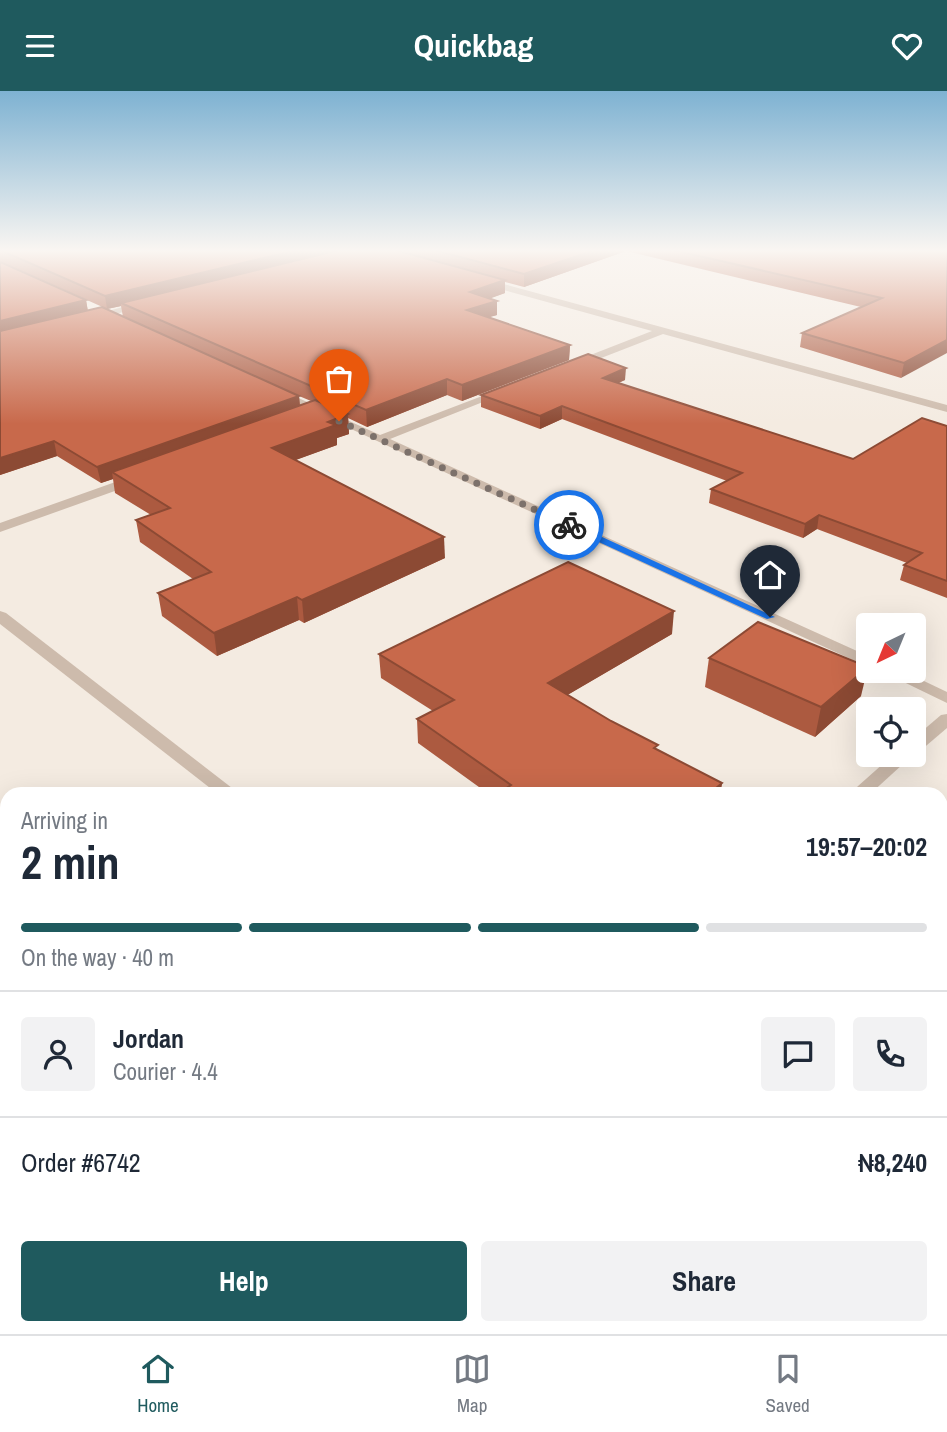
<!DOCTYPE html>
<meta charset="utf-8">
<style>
:root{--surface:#fff;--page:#f2f2f3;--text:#1f2937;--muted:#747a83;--line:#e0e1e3;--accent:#1f5a5e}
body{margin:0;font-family:"Archivo Narrow",sans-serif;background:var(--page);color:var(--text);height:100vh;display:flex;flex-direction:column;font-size:26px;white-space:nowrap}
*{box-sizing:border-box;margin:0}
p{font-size:23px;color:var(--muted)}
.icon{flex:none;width:38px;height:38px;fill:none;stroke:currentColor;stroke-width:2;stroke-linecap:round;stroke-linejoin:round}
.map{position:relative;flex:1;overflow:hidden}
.sheet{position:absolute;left:0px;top:696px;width:948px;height:548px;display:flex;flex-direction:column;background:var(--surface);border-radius:21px 21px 0 0;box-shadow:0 7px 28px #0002}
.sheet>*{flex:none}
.needle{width:46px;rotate:223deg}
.fabs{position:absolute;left:856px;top:522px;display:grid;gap:14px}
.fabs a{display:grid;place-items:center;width:70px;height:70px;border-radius:7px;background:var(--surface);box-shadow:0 7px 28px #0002;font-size:35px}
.pin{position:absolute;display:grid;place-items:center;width:60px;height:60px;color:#fff;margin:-72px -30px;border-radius:50% 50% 50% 0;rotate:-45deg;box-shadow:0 0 7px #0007}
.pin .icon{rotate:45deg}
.courier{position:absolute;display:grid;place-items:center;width:70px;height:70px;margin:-35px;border:5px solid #1a73e8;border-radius:50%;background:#fff;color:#222;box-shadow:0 2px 9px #0007}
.overview em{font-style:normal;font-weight:700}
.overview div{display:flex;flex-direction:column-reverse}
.overview{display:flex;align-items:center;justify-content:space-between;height:119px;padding:0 21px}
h1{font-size:46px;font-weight:700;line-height:52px}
.bar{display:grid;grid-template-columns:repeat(4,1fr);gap:10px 7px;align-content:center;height:84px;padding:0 21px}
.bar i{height:9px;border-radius:5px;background:var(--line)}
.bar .current{background:var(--accent)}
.bar p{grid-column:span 4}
.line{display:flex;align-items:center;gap:18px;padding:0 21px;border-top:2px solid var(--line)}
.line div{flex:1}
.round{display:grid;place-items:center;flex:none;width:74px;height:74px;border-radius:7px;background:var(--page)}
.cta{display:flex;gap:14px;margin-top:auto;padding:14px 21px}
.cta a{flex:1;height:80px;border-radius:7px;background:var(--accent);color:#fff;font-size:28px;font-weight:700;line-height:80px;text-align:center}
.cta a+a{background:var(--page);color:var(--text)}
header{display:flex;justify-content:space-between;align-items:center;height:91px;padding:0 21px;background:var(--accent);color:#fff;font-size:32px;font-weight:700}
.tabs{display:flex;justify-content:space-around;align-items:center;height:98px;border-top:2px solid var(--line);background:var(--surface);font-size:19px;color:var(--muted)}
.tabs a{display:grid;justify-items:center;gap:4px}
.tabs .current{color:var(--accent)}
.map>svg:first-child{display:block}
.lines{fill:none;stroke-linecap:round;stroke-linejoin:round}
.minor{fill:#cdbbac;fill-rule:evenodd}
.wall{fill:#ac5a40;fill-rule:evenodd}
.shaded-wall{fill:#8c4a34}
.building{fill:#c8694b;stroke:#8c4a34;stroke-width:2}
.route{fill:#1a73e8}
.done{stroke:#7c716b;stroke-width:7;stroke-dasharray:0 12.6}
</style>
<header><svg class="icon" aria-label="menu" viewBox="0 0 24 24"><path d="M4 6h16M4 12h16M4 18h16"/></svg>Quickbag<svg class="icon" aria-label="heart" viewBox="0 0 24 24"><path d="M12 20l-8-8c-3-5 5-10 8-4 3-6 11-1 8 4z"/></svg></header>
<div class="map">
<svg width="947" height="1243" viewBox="0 0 947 1243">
<rect width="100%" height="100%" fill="#f4ebe1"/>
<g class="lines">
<g class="minor">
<polygon points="485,188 947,314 947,321 663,243 578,276 570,276 570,272 652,240 482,193 480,191"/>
<polygon points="145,210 148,211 148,215 91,229 86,226"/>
<polygon points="498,299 508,301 390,348 868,565 868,576 273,302 283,300 380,344"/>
<polygon points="135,384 141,388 140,391 0,441 0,432"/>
<polygon points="0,520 6,522 241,704 219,704 0,533"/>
<polygon points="879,579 901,579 947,601 947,612"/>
<polygon points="947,623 947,637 920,660 914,661 914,647 941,624"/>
<polygon points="894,663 914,663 869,704 848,704"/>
<polygon points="198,1237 232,1237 229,1243 195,1243"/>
<polygon points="856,1237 889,1237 892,1243 859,1243"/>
</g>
</g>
<g class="wall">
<path d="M0,159H947L901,287L800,256L802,242L861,216L626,160L524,196L505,191V202L490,207L497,210V224L488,226L570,254L569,269L462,310L447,304L367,336L348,327L349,343L337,347V354L295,369L445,467L304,532L299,529L217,565L162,525L158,502L193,488L140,451L136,429L151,424L115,402L113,388L101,392L57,365L0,384ZM22,180L107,218L121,215L123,226L88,220L86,209ZM299,305L311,310L300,314Z"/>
<polygon points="625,289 618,292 853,368 947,335 947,507 900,489 904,474 907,472 817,438 803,447 709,412 711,398 727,390 562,328 540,338 481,316 481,304"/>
<polygon points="672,543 567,604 657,659 722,692 720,704 490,704 418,652 417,628 433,620 381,587 379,563"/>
<polygon points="709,567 861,605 815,646 705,596"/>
<polygon points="947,828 947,1012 942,1019 942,833"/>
<polygon points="7,875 7,905 1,899 0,895 0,879"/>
<polygon points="0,1058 7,1066 7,1182 0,1174"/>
</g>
<g class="shaded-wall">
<polygon points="297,159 348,159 121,212 121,215 107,218 105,205"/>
<polygon points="595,159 626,159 626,160 524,196 524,183"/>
<polygon points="505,189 505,202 470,215 470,201"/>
<polygon points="86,209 88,222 0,244 0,230"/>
<polygon points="497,210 497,224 467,233 467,219"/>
<polygon points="947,249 947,262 901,287 904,272"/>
<polygon points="570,254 569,269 462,310 462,294"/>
<polygon points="626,277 625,289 602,299 603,287"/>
<polygon points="447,288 447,304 367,336 366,319"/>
<polygon points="299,305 300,320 112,381 113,388 101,392 97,376"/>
<polygon points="562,315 562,328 540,338 540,325"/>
<polygon points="348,323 349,343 337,347 337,354 274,377 272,357 328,331"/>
<polygon points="54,350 57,365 0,384 0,367"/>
<polygon points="819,424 817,438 803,447 805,433"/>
<polygon points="444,446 445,467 304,532 302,509"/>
<polygon points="297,506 299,529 217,565 214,542"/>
<polygon points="674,520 672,543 547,616 548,592"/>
<polygon points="868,576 861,605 815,646 821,616"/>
<polygon points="722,692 720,704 708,704"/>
<polygon points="594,698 593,704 586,704"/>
<polygon points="947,997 947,1012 942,1019 942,1013"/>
</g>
<g class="building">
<polygon points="0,159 297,159 105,205"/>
<polygon points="339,159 395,159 505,189 470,201 497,210 467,219 570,254 462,294 447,288 366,319 121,212"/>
<polygon points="434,159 595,159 524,183"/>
<polygon points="673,159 947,159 947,249 904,272 802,242 882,207"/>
<polygon points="0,171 86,209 0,230"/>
<polygon points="102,216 299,305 97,376 54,350 0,367 0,240"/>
<polygon points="588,263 626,277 603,287 853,368 922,327 947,335 947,490 904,474 922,462 819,424 805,433 711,398 742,382 562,315 540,325 481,304"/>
<polygon points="315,309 348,323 328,331 336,334 272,357 444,446 302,509 297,506 214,542 158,502 211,481 136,429 170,417 112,381"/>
<polygon points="568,471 674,520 548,592 611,630 658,654 654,657 722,692 708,704 604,704 594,698 586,704 496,704 511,694 417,628 454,609 379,563"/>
<polygon points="758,531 868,576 821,616 709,567"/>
<polygon points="947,828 947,988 942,985 942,833"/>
<polygon points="7,875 7,894 0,886 0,879"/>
<polygon points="0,1058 7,1066 6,1168 0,1160"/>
<polygon points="365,1237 721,1237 728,1243 358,1243"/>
</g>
<linearGradient id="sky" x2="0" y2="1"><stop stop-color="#7eb2d2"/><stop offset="0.48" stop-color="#faf6f2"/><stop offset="1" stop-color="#faf6f2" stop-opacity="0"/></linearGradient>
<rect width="947" height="333" fill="url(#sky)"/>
<polygon class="route" points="566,432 572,432 775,526 767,528 566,436"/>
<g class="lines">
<polyline class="done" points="339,330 569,434"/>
</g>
</svg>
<div class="fabs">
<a><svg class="needle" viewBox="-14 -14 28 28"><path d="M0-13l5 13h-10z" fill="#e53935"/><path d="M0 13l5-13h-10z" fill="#747a83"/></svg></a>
<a><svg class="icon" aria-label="locate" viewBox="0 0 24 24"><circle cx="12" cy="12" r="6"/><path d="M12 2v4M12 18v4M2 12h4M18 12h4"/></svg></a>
</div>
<div class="pin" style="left:339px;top:330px;background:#ea580c"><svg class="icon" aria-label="bag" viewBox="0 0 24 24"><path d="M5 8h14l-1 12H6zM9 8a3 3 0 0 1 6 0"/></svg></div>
<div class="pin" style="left:770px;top:526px;background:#1f2937"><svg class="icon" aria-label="home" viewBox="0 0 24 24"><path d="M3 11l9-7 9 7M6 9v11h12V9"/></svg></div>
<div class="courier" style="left:569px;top:434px"><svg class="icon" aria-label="bike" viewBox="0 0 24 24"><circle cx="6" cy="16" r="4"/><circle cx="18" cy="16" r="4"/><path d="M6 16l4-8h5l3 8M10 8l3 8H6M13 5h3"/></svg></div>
<section class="sheet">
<div class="overview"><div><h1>2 min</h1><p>Arriving in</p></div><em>19:57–20:02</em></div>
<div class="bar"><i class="current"></i><i class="current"></i><i class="current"></i><i></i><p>On the way · 40 m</p></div>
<div class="line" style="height:126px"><a class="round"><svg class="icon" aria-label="person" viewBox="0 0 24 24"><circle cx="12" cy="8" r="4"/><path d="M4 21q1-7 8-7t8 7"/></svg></a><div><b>Jordan</b><p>Courier · 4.4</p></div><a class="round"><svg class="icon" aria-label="chat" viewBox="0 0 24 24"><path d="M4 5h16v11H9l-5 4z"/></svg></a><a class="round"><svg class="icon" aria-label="phone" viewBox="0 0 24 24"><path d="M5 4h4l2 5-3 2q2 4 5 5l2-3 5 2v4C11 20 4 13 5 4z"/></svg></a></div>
<div class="line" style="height:91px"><div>Order #6742</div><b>₦8,240</b></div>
<div class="cta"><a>Help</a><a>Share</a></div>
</section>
</div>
<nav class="tabs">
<a class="current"><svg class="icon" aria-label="home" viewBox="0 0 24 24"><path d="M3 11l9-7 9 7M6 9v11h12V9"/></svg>Home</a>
<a><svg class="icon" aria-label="map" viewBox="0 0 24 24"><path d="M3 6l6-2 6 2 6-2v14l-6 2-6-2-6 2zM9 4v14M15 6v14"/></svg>Map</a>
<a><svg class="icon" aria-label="saved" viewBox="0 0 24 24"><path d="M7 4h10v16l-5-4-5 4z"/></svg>Saved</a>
</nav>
